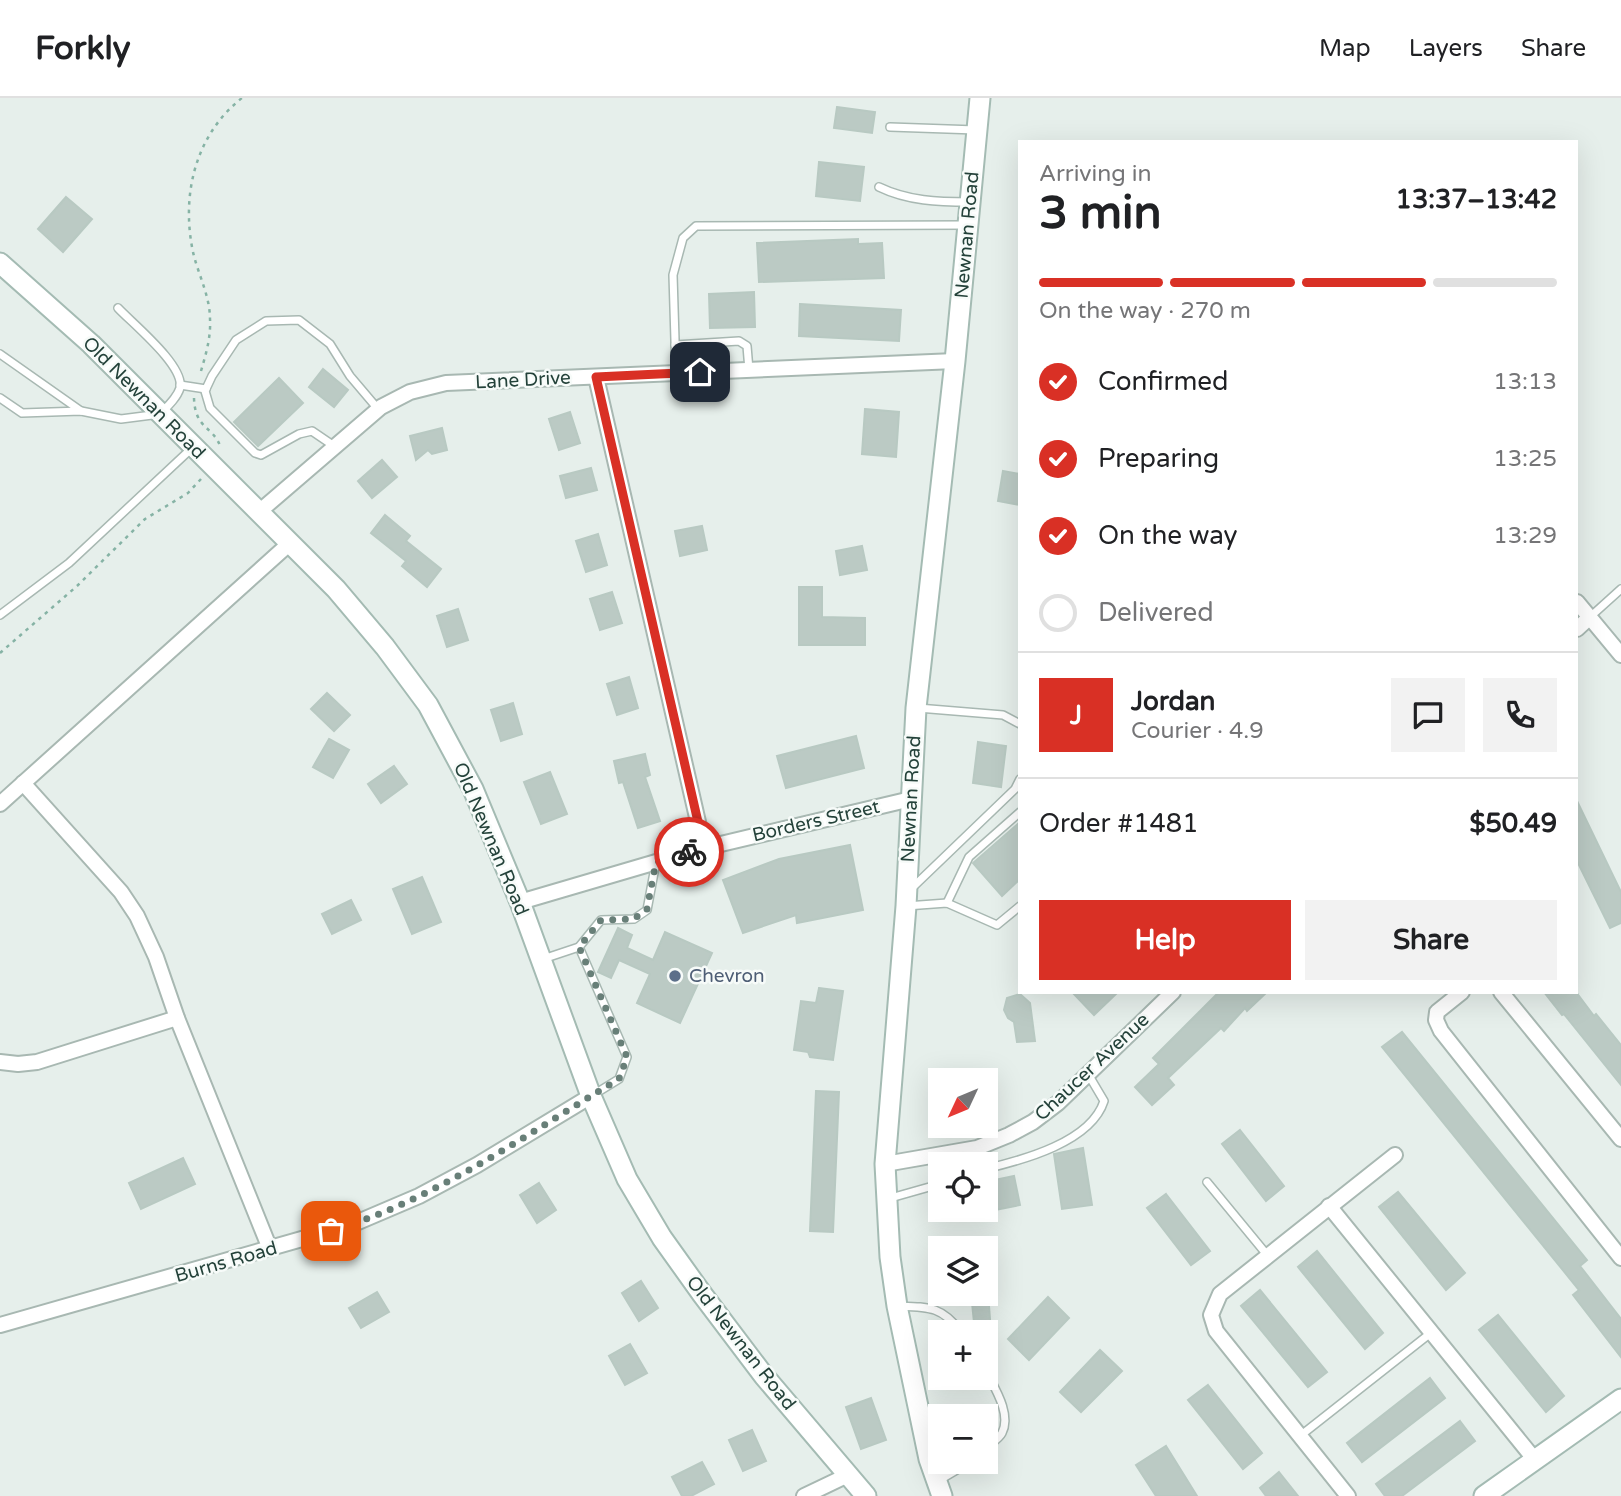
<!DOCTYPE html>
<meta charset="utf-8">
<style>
:root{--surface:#fff;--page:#f2f2f2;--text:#202124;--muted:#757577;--line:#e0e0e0;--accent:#d93025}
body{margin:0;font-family:"Varela Round",sans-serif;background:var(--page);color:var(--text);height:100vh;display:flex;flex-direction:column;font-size:26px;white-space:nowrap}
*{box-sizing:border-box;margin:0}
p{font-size:23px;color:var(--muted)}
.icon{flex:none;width:38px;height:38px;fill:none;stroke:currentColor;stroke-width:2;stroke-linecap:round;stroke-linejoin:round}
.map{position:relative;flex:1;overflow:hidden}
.side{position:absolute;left:1018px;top:42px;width:560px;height:854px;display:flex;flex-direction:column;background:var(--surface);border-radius:0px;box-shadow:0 7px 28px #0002}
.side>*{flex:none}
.needle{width:46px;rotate:226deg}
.fabs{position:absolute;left:928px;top:970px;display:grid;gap:14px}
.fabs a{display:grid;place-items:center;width:70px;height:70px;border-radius:0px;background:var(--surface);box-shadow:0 7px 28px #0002;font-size:35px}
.pin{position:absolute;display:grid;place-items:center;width:60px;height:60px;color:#fff;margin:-30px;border-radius:14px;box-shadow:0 4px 10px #0006}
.courier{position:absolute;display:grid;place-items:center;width:70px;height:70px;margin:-35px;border:5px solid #d93025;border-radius:50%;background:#fff;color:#222;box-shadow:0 2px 9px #0007}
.summary em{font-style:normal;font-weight:700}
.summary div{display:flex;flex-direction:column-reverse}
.summary{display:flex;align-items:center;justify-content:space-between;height:119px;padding:0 21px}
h1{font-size:46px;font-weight:700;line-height:52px}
.bar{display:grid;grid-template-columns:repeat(4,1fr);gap:10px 7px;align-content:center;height:84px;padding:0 21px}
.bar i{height:9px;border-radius:5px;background:var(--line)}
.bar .on{background:var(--accent)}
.bar p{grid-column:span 4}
.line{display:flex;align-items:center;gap:18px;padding:0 21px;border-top:2px solid var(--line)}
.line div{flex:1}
.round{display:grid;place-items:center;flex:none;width:74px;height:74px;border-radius:0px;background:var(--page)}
ol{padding:0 21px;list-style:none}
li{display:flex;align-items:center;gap:21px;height:77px}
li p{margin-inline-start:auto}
li .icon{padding:7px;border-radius:50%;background:var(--accent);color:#fff;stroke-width:4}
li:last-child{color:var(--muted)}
li i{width:38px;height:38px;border:4px solid var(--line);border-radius:50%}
.cta{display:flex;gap:14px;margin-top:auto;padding:14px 21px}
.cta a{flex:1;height:80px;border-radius:0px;background:var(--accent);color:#fff;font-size:28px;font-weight:700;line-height:80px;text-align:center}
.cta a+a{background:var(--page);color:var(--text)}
header{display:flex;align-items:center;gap:42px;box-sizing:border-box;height:98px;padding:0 35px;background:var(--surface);border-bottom:2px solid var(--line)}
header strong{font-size:33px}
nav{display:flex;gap:38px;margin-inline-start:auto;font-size:24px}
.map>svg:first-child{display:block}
.building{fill:#bbcac4;stroke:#b8c9c2;stroke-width:2}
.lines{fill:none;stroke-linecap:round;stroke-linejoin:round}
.lane-casing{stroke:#a8b8b2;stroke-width:10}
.street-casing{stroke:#a8b8b2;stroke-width:18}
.secondary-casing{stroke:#a4bbb3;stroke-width:23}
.path{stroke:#86b3a5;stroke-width:2.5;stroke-dasharray:3.5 5;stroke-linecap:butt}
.lane{stroke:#fff;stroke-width:7}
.street{stroke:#fff;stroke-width:14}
.secondary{stroke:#fff;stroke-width:19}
.done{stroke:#687f78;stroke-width:7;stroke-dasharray:0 12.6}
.route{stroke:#d93025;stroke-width:9}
.service-dot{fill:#5c6f8a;stroke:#f7fbf9;stroke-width:2.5}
.labels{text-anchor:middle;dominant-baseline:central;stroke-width:5;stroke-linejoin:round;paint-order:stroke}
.street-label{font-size:19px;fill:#24423a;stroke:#f7fbf9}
.service-label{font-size:19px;fill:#4e5e75;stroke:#f7fbf9;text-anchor:start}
</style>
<header>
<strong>Forkly</strong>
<nav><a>Map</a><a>Layers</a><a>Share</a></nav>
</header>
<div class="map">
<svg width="1621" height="1398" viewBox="0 0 1621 1398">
<rect width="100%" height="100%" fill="#e6efeb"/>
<g class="building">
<polygon points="837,9 875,14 872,35 834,30"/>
<polygon points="819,64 864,69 860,103 816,98"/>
<polygon points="66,99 92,121 63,154 38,131"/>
<polygon points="858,141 858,146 882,145 884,180 759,184 757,145"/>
<polygon points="754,194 755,229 710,230 709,196"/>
<polygon points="800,206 901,212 899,243 799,238"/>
<polygon points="323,271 348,292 334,309 309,289"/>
<polygon points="279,280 303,305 258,348 234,324"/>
<polygon points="865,311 899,314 896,359 862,356"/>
<polygon points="570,314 580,345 559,352 549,321"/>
<polygon points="442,330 447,352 432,356 428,352 416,362 410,338"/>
<polygon points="382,362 397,379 372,400 358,383"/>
<polygon points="591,370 597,392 566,400 560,378"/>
<polygon points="1003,373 1020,376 1020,407 998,403"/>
<polygon points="385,417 410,438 406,443 441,471 427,489 402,468 406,463 371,435"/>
<polygon points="702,428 707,452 680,458 675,433"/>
<polygon points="598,436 607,467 586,474 576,443"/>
<polygon points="862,448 867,472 840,477 836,453"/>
<polygon points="799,489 822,489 822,519 865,520 865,547 799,547"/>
<polygon points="612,494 622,525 600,532 590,501"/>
<polygon points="458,511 468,542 447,549 437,518"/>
<polygon points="629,579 638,610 617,617 607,586"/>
<polygon points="327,595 350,617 334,633 311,611"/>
<polygon points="513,605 522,636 501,643 491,612"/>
<polygon points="856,638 864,670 786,690 777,658"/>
<polygon points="329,641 349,652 333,680 313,669"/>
<polygon points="978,644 1006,648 1001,689 973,685"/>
<polygon points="645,656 650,677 645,679 660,723 638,730 623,684 619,685 614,663"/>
<polygon points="394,668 407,686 381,705 368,686"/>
<polygon points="550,674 567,716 541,726 524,684"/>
<polygon points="1577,703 1621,794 1621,825 1610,830 1577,763"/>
<polygon points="1020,724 1020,781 1002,798 973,765"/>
<polygon points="850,747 863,812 797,825 796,817 743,835 723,782 779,761"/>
<polygon points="422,779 441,824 412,836 393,791"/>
<polygon points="351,802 361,822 332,836 322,816"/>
<polygon points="618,830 632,837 627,850 653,862 665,834 712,855 680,925 637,905 650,876 619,862 611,880 598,874"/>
<polygon points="819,890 843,893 833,962 810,959 808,954 794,952 801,903 816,905"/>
<polygon points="1072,894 1118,894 1094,917"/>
<polygon points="1219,894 1267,894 1247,913 1245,910 1224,933 1221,930 1168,980 1174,987 1152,1007 1135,989 1159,966 1153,960"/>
<polygon points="1544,894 1576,894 1594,918 1596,916 1621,947 1621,987 1564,916 1562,917"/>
<polygon points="1020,896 1030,905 1035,943 1017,944 1014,924 1008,920 1004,912 1007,900"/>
<polygon points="1402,934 1587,1162 1580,1168 1621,1221 1621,1259 1573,1197 1579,1192 1382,949"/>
<polygon points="816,993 839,994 833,1134 810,1133"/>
<polygon points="1240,1032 1284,1088 1266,1103 1222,1046"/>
<polygon points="1083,1050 1092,1107 1062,1111 1054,1056"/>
<polygon points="183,1060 195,1086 141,1111 129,1085"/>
<polygon points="1014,1078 1020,1107 985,1114 985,1084"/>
<polygon points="539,1085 556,1112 537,1125 520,1097"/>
<polygon points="1398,1094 1465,1175 1446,1192 1379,1109"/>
<polygon points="1166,1096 1210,1153 1191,1167 1147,1110"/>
<polygon points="1317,1153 1383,1235 1365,1251 1298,1169"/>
<polygon points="641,1183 658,1210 639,1223 622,1195"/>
<polygon points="1260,1192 1327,1274 1308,1289 1241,1208"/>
<polygon points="377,1194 389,1214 361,1230 349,1210"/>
<polygon points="971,1195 988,1195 991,1234 975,1234"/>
<polygon points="1048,1199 1069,1220 1029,1262 1008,1241"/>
<polygon points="1498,1217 1564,1298 1546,1314 1479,1232"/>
<polygon points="630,1246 647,1275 625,1287 609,1258"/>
<polygon points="1100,1252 1122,1273 1081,1314 1060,1294"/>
<polygon points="1430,1280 1445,1300 1362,1364 1347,1345"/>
<polygon points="1208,1287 1262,1355 1243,1371 1188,1302"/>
<polygon points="871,1300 886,1342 861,1351 846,1309"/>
<polygon points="1460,1323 1475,1343 1402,1398 1385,1398 1376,1386"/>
<polygon points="752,1332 766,1363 743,1373 729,1342"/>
<polygon points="1166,1348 1197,1398 1156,1398 1136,1367"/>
<polygon points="702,1364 714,1386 691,1398 682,1398 672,1379"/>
<polygon points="1279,1374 1298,1398 1266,1398 1260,1390"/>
</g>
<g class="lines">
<defs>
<g id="lane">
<polyline points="890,29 976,32"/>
<path d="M879,89C908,103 938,104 970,104"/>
<polyline points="675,247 739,243 747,248 749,272"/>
<polyline points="0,256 81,313"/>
<polyline points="676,275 673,177 683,140 696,128 967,127"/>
<polyline points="180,287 206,291"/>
<path d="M0,300L22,315L81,313L121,321L160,316C167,309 177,300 180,290C185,268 133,226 118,210"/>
<polyline points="334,348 312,333 299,336 261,357 255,355 210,310 205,293 212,278 236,242 266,223 299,222 330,246 350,278 378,311"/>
<polyline points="0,517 69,465 192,350"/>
<polyline points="1590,519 1621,491"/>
<polyline points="918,610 1003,617 1020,626"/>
<polyline points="912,790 1015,691 1020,681"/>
<polyline points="947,805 969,759 1020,714"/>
<polyline points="906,808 947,805 997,827 1020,808"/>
<polyline points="579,849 627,959 619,981 593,997"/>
<polyline points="543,861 579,849 601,822 634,821 647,812 656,764"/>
<path d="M985,1071C1023,1062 1091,1044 1104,1003L1088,976"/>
<polyline points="1207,1084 1268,1158"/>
<polyline points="887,1101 940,1086"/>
<path d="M897,1208C928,1209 942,1208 961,1234"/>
<path d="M985,1271C994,1289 1012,1316 1002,1335C999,1341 990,1346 985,1351"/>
<polyline points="1300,1338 1432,1234"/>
<polyline points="938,1383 972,1363"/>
</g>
<g id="street">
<polyline points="596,279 704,750"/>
<polyline points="260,413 381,309 410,294 446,285 955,263"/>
<polyline points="1577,504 1621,557"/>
<polyline points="1577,531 1590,519"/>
<polyline points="23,685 121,794 137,818 156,859 177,920 270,1151"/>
<polyline points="0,706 290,445"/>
<polyline points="520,804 704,750 911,701"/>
<polyline points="1462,894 1437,914 1436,922 1441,933 1621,1160"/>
<polyline points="1501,894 1621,1041"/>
<polyline points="0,964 18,966 37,964 177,920"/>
<polyline points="885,1066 977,1050 1009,1037 1033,1024 1058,1005 1173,894"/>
<polyline points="1329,1108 1535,1362"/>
<polyline points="0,1227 351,1127 419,1098 477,1067 591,998"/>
<polyline points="804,1398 848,1377"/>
<polyline points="1348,1398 1216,1233 1211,1217 1220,1196 1395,1057"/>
</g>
<g id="secondary">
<polyline points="0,165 91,246 336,491 385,549 428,607 473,691 520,804 591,998 627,1081 662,1140 702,1196 764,1278 866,1398"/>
<polyline points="942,1398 929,1361 897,1208 890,1159 885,1066 906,808 916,610 955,263 980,0"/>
<polyline points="1484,1398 1621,1301"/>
</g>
</defs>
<use href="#lane" class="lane-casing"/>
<use href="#street" class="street-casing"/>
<use href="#secondary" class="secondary-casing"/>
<g class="path">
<path d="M201,273C206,256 211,239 210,221C210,198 198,176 193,154C181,97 195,37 242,0"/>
<path d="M194,300C195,332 213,327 221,350"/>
<polyline points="0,555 77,488 145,421 188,395 201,381"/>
</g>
<use href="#lane" class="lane"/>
<use href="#street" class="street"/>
<use href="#secondary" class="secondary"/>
</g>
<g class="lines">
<path class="done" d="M331,1133C435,1102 527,1036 619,981L627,959L579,849L601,822L634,821L647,811L656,764L689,754"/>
<polyline class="route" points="689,754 704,750 596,279 700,274"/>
</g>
<circle class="service-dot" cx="675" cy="878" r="7"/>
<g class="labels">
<g class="street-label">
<text transform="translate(967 137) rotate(-85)">Newnan Road</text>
<text transform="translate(523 282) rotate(-3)">Lane Drive</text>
<text transform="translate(144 300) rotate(45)">Old Newnan Road</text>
<text transform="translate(911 701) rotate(-87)">Newnan Road</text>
<text transform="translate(816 723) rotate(-13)">Borders Street</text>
<text transform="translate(491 741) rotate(67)">Old Newnan Road</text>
<text transform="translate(1092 969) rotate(-43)">Chaucer Avenue</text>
<text transform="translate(226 1164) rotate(-16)">Burns Road</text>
<text transform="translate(741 1245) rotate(52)">Old Newnan Road</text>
</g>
<g class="service-label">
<text x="689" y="878">Chevron</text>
</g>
</g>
</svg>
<div class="fabs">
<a><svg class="needle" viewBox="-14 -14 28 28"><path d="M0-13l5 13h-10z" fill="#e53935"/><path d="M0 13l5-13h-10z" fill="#757577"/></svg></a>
<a><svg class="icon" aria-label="locate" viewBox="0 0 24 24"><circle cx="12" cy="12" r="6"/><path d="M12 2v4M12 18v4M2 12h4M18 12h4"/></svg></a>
<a><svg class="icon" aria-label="layers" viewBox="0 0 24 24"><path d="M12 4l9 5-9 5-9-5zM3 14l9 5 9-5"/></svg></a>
<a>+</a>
<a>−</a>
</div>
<div class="pin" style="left:331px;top:1133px;background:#ea580c"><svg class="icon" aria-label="bag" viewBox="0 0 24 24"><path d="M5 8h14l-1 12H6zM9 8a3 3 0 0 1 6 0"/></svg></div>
<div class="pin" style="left:700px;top:274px;background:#1f2937"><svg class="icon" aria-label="home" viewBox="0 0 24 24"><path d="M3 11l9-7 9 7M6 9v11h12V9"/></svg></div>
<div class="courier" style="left:689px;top:754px"><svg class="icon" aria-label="bike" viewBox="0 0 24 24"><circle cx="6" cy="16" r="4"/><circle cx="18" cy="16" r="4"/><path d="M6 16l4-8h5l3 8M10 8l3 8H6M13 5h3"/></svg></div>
<section class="side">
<div class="summary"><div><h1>3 min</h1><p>Arriving in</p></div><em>13:37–13:42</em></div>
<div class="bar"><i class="on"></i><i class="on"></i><i class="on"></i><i></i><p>On the way · 270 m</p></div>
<ol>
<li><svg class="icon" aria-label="check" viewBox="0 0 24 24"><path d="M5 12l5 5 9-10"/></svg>Confirmed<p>13:13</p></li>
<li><svg class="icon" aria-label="check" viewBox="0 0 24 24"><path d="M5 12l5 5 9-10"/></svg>Preparing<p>13:25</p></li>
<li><svg class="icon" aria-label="check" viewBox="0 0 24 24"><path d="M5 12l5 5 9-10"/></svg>On the way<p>13:29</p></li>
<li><i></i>Delivered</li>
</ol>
<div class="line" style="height:126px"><b class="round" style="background:var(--accent);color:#fff">J</b><div><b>Jordan</b><p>Courier · 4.9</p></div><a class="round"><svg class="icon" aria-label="chat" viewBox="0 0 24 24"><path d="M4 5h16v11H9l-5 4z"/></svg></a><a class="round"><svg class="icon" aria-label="phone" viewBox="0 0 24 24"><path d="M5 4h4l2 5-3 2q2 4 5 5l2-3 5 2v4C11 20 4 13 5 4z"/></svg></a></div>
<div class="line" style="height:91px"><div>Order #1481</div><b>$50.49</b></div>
<div class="cta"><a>Help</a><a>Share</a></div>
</section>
</div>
